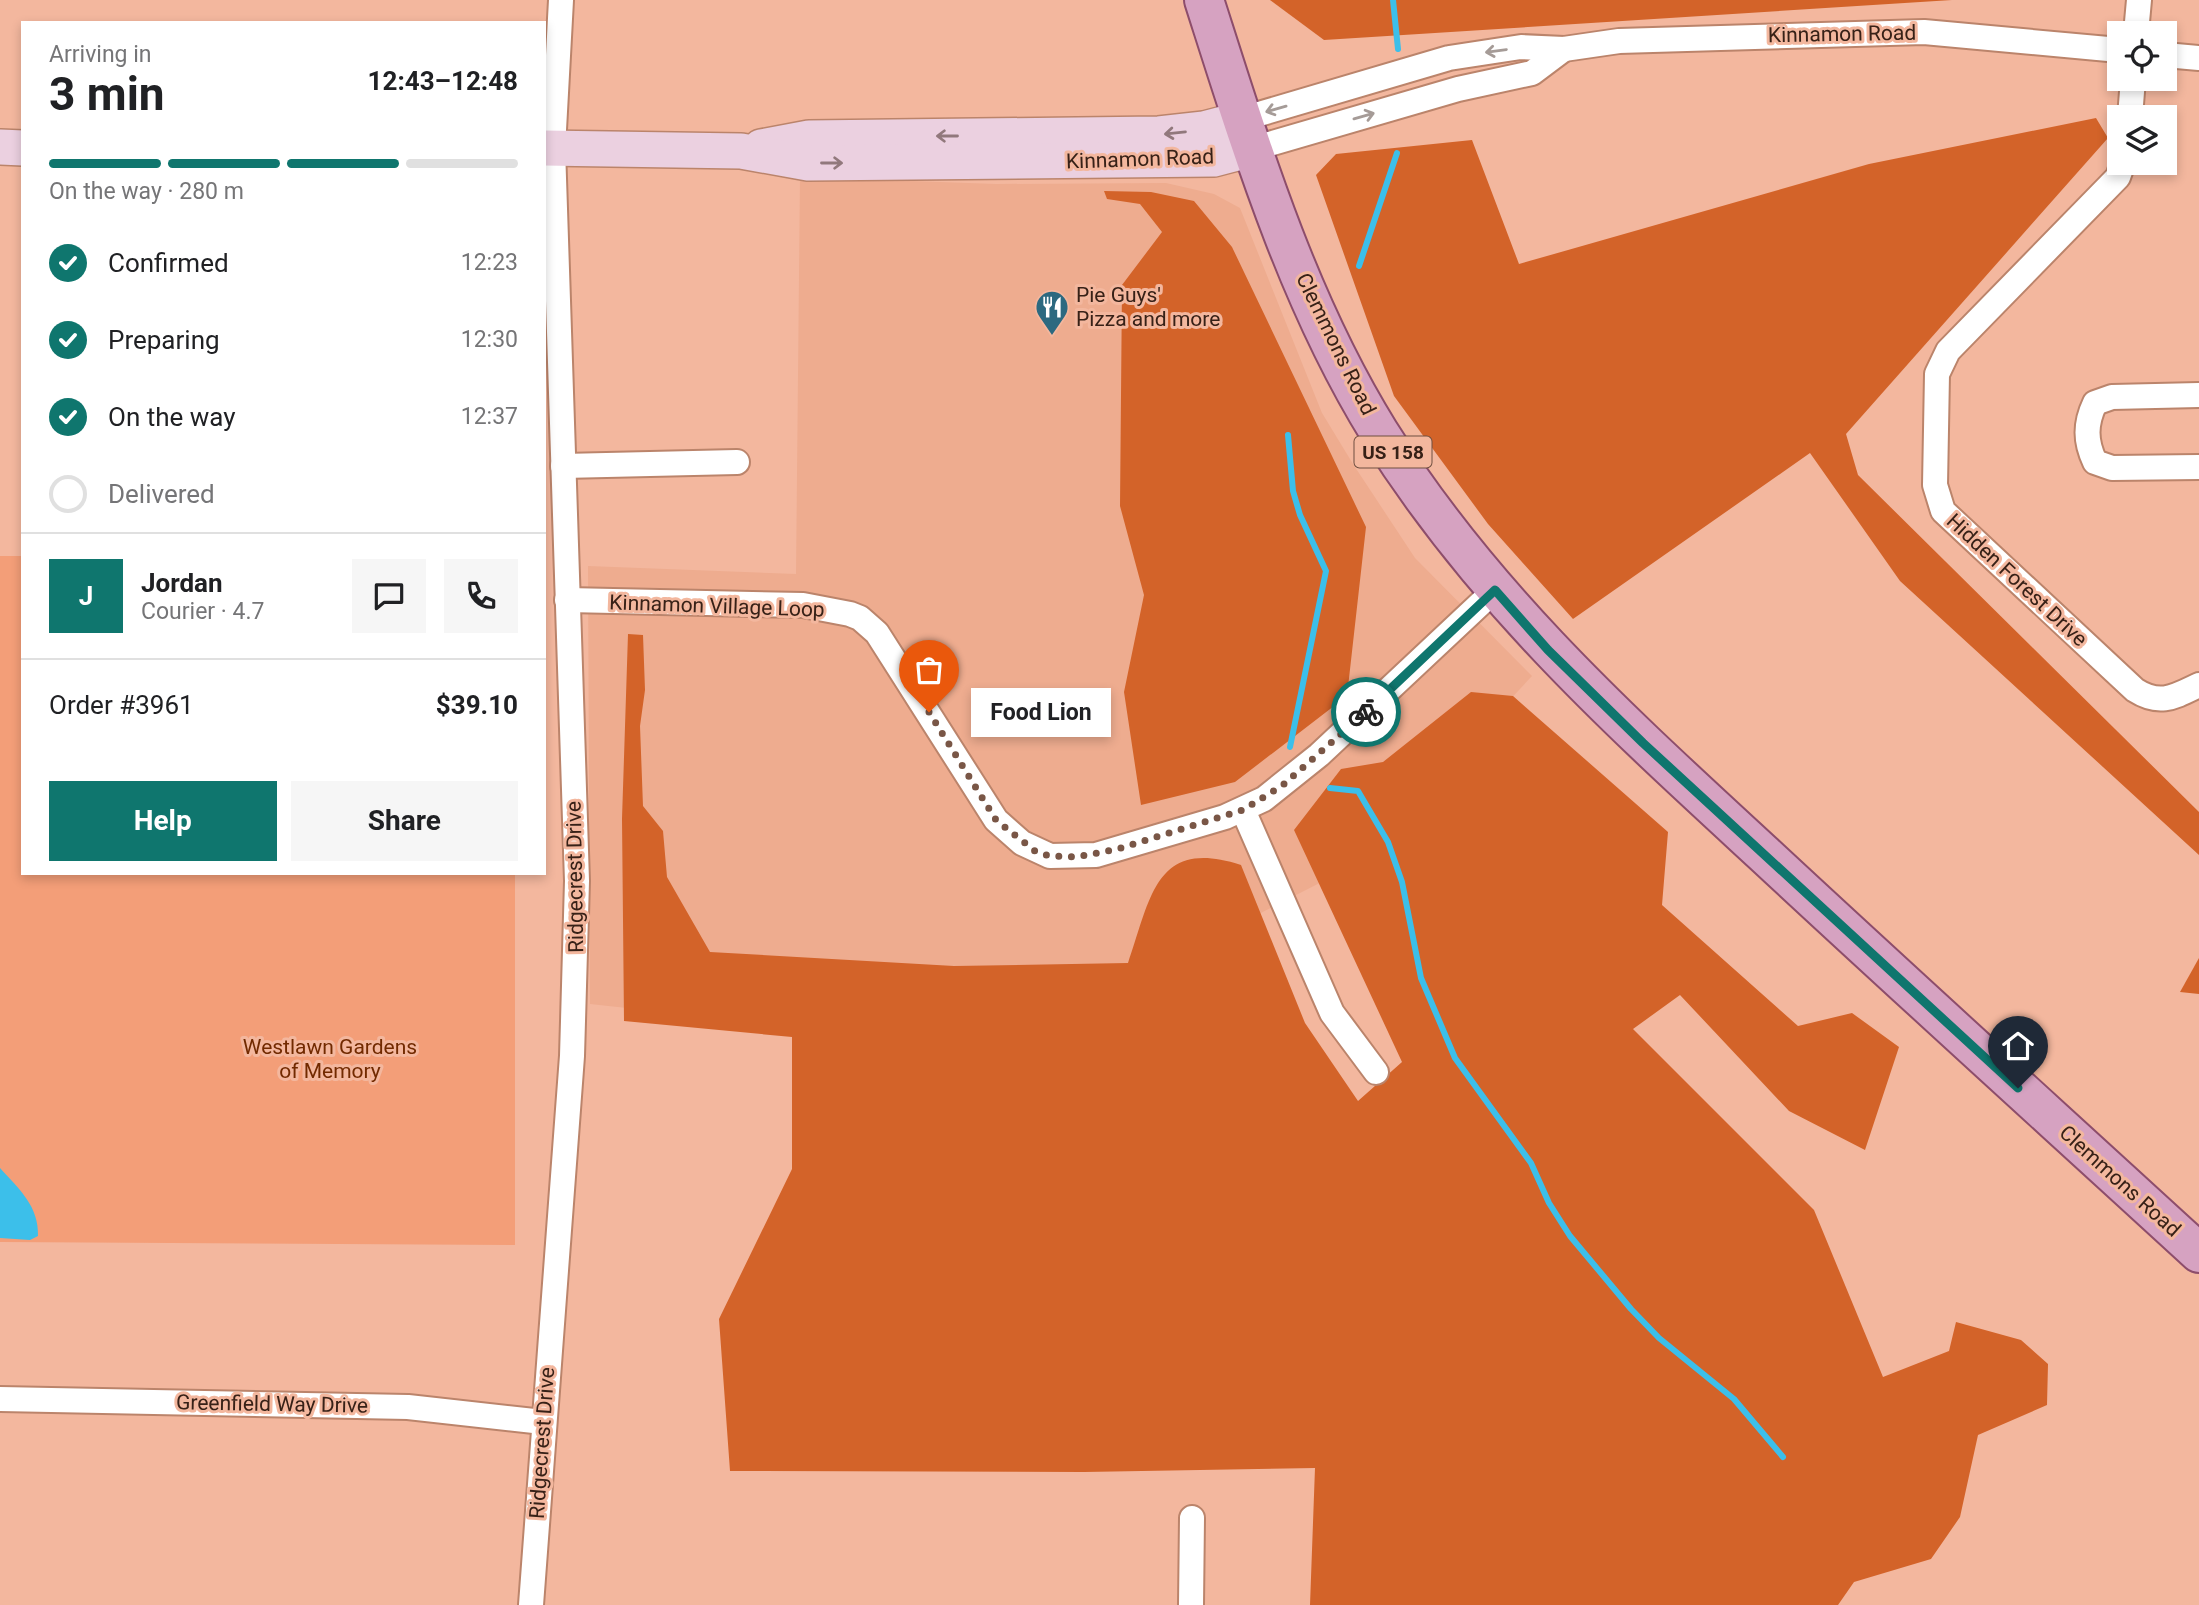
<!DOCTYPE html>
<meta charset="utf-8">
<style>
:root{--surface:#fff;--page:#f6f6f6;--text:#202124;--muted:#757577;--line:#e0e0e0;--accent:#0f766e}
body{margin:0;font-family:Roboto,sans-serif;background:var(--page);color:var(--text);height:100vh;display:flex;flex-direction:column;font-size:26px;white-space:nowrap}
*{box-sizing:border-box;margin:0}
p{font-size:23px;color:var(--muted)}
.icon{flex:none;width:38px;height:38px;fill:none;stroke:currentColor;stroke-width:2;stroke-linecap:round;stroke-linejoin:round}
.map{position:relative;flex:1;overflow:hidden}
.drawer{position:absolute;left:21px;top:21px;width:525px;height:854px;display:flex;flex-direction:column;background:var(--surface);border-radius:0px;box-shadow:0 4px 10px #0003}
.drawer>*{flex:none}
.tools{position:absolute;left:2107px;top:21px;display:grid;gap:14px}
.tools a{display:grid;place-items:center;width:70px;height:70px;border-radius:0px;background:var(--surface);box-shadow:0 4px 10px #0003;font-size:35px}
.pin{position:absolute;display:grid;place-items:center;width:60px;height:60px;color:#fff;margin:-72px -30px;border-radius:50% 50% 50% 0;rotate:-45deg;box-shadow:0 0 7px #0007}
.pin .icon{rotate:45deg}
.courier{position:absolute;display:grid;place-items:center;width:70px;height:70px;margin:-35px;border:5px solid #0f766e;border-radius:50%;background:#fff;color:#222;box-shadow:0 2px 9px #0007}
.bubble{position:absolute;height:49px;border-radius:0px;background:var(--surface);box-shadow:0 4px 10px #0003;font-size:23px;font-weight:700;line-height:49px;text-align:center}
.head em{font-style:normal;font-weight:700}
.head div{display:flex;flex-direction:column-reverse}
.head{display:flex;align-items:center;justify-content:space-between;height:119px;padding:0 28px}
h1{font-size:46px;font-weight:700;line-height:52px}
.bar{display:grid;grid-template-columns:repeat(4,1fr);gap:10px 7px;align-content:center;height:84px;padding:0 28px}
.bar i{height:9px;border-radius:5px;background:var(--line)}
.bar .on{background:var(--accent)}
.bar p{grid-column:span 4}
.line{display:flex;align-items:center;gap:18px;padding:0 28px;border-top:2px solid var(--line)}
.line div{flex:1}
.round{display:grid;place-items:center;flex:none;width:74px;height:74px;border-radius:0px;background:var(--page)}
ol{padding:0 28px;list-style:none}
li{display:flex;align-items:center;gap:21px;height:77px}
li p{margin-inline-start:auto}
li .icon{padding:7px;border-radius:50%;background:var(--accent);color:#fff;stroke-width:4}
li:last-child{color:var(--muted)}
li i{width:38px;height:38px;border:4px solid var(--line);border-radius:50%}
.cta{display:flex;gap:14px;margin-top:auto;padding:14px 28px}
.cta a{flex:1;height:80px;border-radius:0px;background:var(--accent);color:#fff;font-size:28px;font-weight:700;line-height:80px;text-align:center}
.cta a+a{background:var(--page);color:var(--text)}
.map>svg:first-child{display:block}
.built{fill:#eeac8f}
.green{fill:#f39e78}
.forest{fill:#d36329}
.water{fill:#3cbfea}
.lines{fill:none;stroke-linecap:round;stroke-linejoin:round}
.stream{stroke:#3cbfea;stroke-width:6}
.minor-casing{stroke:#bb846b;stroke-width:28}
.secondary-casing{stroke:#bb846b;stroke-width:38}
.primary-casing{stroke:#8d4d6b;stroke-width:42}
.minor{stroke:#fff;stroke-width:24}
.secondary{stroke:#ebd0e0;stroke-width:35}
.primary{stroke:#d6a2c1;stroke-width:38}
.oneway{stroke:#a59b97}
.oneway2{stroke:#91787c}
.done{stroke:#795646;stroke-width:7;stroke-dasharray:0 12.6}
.route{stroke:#0f766e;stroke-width:9}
.labels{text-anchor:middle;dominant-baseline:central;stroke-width:6;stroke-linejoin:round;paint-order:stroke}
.shield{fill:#f3b79e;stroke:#6f4e40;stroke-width:2}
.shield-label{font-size:19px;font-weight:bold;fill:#372117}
.street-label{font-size:21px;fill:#372117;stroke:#f3b79e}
.poi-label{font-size:21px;fill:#372117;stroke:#f3b79e;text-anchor:start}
.park-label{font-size:21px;fill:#722a00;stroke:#f3b79e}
</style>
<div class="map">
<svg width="2199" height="1605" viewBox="0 0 2199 1605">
<rect width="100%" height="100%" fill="#f3b79e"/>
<polygon class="built" points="800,177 996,184 1166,183 1214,194 1240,208 1322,413 1353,464 1415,558 1532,676 1357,864 1155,967 829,1030 590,1004 588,566 796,574"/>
<polygon class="green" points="0,556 23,556 23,873 515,873 515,1245 0,1242"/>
<g class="forest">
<polygon points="1270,0 1952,0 1324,40"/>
<polygon points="2096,118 2108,138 1846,434 1858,475 2199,812 2199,855 1900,581 1810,453 1573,619 1488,524 1394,396 1316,175 1336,154 1472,140 1519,264 1869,164"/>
<polygon points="1104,191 1151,192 1194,201 1232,247 1366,527 1347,696 1235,782 1141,805 1124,692 1144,595 1120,506 1122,285 1162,232 1140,204 1107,199"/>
<path d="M628,634L643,635L645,690L640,726L643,806L663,831L667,877L710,952L954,966L1128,963C1151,898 1155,837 1241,865L1305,1023L1358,1101L1402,1062L1294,830L1341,769L1383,762L1471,692L1513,696L1668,832L1662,905L1798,1026L1852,1013L1899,1047L1865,1150L1789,1111L1680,995L1633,1029L1814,1210L1883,1377L1949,1351L1956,1322L2021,1340L2048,1364L2047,1405L1978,1435L1960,1517L1931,1559L1854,1582L1838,1605H1310L1315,1468L1084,1472L730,1471L719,1319L792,1169V1037L624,1021L622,819Z"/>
<polygon points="2199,958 2199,994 2180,992"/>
</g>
<path class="water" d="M0,1168C19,1189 39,1206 38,1236L30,1240L0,1238Z"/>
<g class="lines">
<g class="stream">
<polyline points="1393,0 1398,49"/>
<polyline points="1359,266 1397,153"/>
<polyline points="1288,435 1293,491 1300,515 1326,571 1290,747"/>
<polyline points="1330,788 1358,791 1388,842 1402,882 1421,978 1455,1058 1531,1163 1549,1203 1570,1236 1631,1309 1659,1338 1734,1399 1783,1457"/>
</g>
<defs>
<g id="minor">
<polyline points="2136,33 2139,0"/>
<polyline points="2165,55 2199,58"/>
<polyline points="2130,117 2133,79"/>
<polyline points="1242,119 1449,58 1521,47 1564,49 1619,41 1924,32 2119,50"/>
<polyline points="1252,149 1458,89 1532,73 1564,49"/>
<path d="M2123,163L2118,177L1948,351L1937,374L1935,485L1943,511L2135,690C2160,706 2174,697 2199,685"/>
<path d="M2199,395L2112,397L2095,403C2085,424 2085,441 2095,462L2112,468L2199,467"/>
<polyline points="563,466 737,462"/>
<polyline points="567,600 803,605 850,614 860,618 877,633 996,820 1022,843 1050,856 1096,855 1225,817 1264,799 1319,755 1495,590"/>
<polyline points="1243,810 1332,1013 1376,1072"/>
<polyline points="0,1399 408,1407 543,1422"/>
<polyline points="531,1605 572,1056 577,881 553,148 561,0"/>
<polyline points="1191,1605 1192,1518"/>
</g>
<g id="secondary">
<polyline points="0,147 23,148"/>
<polyline points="761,147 809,138 1159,134 1204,129 1242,119"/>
<polyline points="544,148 741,151 808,163 1214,159 1252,149"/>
</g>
<path id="primary" d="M1204,0C1251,147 1297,300 1379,432C1484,599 1621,722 1764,854C1908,988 2054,1120 2199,1253"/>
</defs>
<use href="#minor" class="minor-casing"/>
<use href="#secondary" class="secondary-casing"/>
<use href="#primary" class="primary-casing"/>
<use href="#minor" class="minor"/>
<use href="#secondary" class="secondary"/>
<use href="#primary" class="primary"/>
</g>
<defs><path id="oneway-shaft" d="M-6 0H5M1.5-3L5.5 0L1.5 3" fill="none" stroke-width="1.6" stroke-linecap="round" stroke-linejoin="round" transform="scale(1.75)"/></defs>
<g class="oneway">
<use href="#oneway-shaft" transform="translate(1496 51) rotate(172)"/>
<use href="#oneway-shaft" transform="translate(1276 109) rotate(164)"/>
<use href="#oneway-shaft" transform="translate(1364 116) rotate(-16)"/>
</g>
<g class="oneway2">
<use href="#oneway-shaft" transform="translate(1175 133) rotate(174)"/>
<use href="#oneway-shaft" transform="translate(947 136) rotate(180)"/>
<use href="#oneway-shaft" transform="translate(832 163)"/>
</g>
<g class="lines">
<polyline class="done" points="929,712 996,820 1035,851 1049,856 1076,857 1118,849 1243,810 1283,785 1366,712"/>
<polyline class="route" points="1366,712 1495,590 1548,650 1643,743 2018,1088"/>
</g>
<defs>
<symbol id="restaurant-pin" viewBox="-11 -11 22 30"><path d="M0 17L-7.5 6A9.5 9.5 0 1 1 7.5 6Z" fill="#2c6980" stroke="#f3b79e"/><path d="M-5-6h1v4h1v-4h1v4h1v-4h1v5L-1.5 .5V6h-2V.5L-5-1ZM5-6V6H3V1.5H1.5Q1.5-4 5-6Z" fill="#fff"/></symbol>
</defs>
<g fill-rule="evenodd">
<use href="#restaurant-pin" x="1033" y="288" width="38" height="52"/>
</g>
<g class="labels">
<rect class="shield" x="1354.5" y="436.5" width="77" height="31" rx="5"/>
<g class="shield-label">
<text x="1393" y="452">US 158</text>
</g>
<g class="street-label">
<text transform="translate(1842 34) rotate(-1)">Kinnamon Road</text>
<text transform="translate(1140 159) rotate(-2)">Kinnamon Road</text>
<text transform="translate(1336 344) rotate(64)">Clemmons Road</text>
<text transform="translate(2017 580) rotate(43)">Hidden Forest Drive</text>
<text transform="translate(717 606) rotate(2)">Kinnamon Village Loop</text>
<text transform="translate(575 877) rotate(-91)">Ridgecrest Drive</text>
<text transform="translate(2120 1181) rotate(42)">Clemmons Road</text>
<text transform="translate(272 1404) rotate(1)">Greenfield Way Drive</text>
<text transform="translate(542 1443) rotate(-86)">Ridgecrest Drive</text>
</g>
<g class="poi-label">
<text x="1076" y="295">Pie Guys'<tspan x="1076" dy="24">Pizza and more</tspan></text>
</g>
<g class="park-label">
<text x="330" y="1047">Westlawn Gardens<tspan x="330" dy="24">of Memory</tspan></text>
</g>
</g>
</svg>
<div class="tools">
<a><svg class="icon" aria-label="locate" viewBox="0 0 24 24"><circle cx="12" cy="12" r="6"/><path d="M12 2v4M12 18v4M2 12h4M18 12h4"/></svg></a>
<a><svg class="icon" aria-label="layers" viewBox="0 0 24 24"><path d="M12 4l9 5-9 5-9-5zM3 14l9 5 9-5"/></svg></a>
</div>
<div class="pin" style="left:929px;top:712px;background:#ea580c"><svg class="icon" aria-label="bag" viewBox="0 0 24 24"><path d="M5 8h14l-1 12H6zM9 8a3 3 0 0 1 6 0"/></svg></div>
<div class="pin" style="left:2018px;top:1088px;background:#1f2937"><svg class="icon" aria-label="home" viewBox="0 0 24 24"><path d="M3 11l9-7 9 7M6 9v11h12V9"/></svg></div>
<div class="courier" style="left:1366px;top:712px"><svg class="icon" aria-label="bike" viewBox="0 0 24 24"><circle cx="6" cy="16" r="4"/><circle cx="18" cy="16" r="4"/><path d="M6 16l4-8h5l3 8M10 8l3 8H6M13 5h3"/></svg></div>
<div class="bubble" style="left:971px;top:688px;width:140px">Food Lion</div>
<section class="drawer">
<div class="head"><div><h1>3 min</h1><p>Arriving in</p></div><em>12:43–12:48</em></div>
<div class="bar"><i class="on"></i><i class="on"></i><i class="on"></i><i></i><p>On the way · 280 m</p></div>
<ol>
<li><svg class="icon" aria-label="check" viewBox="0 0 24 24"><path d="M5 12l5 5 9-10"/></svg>Confirmed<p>12:23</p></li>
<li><svg class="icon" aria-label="check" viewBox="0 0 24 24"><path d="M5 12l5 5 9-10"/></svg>Preparing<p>12:30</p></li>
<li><svg class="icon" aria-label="check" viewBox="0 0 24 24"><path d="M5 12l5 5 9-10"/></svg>On the way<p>12:37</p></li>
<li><i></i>Delivered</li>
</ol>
<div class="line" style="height:126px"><b class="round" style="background:var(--accent);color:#fff">J</b><div><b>Jordan</b><p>Courier · 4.7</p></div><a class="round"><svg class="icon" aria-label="chat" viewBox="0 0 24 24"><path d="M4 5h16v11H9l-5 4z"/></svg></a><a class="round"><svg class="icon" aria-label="phone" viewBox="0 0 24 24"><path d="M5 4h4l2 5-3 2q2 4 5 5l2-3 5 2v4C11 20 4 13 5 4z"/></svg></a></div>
<div class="line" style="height:91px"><div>Order #3961</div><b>$39.10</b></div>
<div class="cta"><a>Help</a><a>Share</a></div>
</section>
</div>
